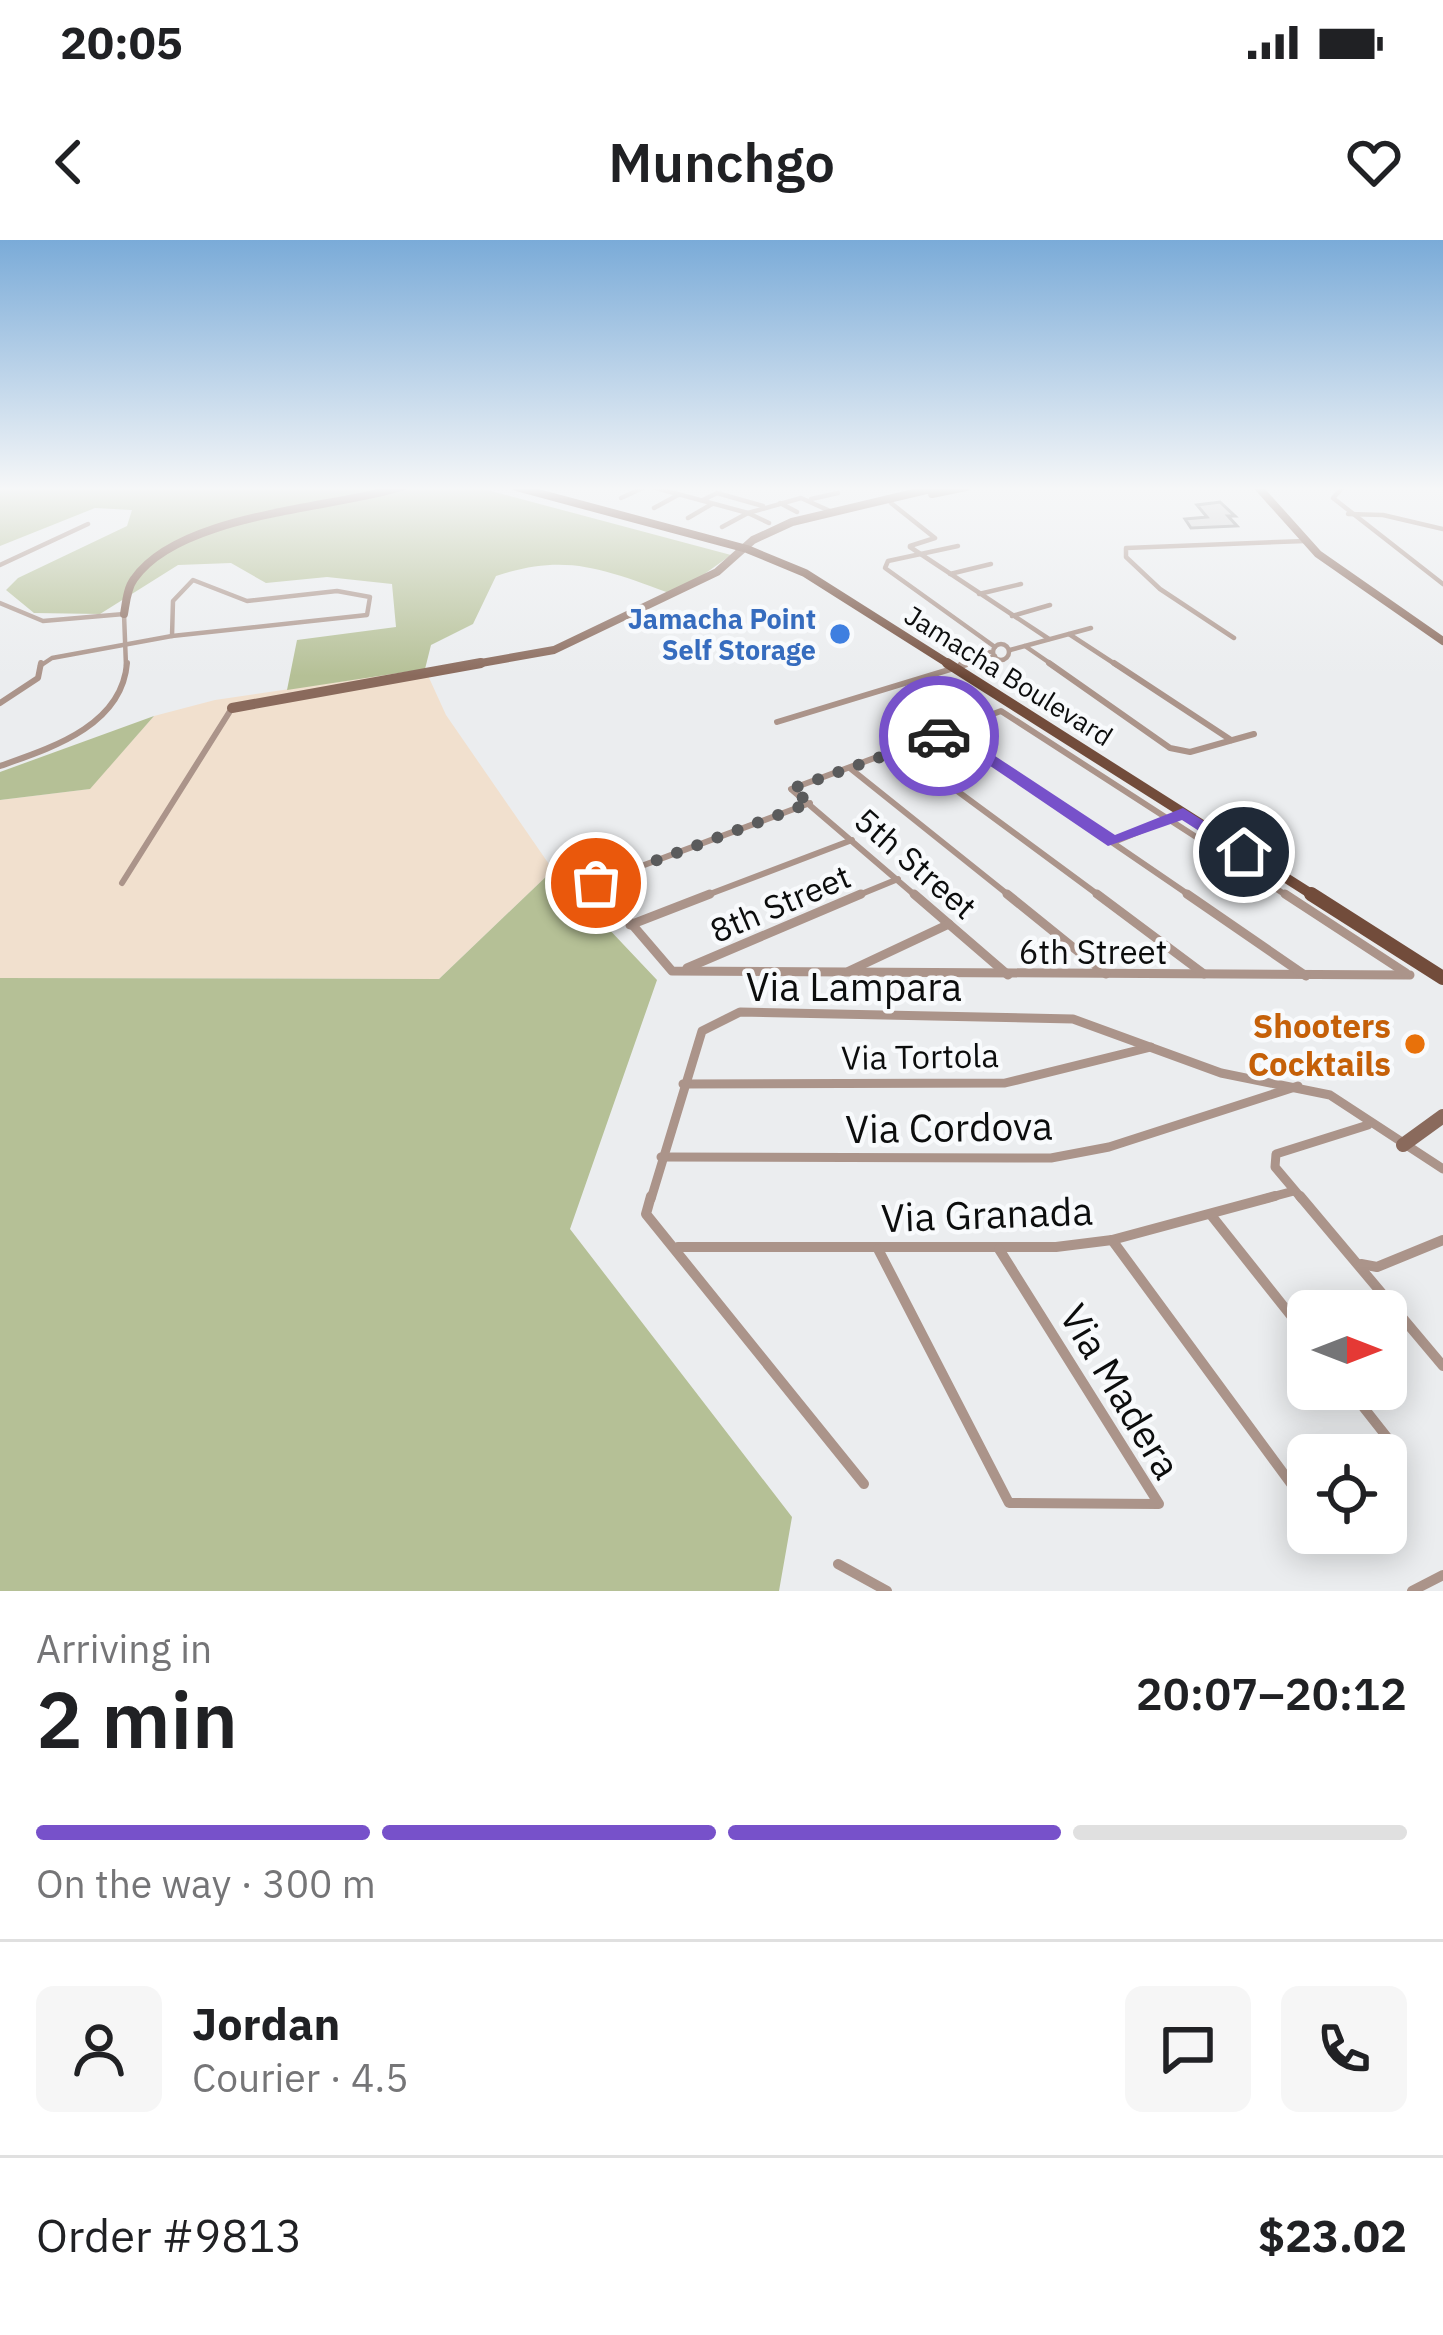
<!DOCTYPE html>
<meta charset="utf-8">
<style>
:root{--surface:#fff;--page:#f6f6f6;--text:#202124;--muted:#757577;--line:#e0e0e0;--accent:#7751ca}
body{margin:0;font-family:"IBM Plex Sans",sans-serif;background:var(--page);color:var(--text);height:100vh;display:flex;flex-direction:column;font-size:45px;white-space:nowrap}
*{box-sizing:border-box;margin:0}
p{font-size:39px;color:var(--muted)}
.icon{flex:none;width:66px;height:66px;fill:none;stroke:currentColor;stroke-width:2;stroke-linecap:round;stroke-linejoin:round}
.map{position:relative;height:1351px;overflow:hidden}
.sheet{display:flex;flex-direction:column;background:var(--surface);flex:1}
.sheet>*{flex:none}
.needle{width:78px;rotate:90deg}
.buttons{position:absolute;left:1287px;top:1050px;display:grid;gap:24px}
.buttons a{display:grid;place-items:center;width:120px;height:120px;border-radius:18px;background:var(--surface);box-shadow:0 6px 30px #0003;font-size:60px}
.pin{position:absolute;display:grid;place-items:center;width:102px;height:102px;color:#fff;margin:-51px;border:6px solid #fff;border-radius:50%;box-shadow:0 3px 12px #0007}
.courier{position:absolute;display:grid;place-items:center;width:120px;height:120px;margin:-60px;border:9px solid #7751ca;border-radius:50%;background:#fff;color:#222;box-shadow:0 3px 15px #0007}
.head em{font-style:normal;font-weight:600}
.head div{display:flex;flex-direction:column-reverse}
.head{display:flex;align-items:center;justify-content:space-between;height:204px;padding:0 36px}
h1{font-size:78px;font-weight:600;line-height:90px}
.bar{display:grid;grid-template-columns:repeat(4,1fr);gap:18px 12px;align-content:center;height:144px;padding:0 36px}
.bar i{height:15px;border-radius:9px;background:var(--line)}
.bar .current{background:var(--accent)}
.bar p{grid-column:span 4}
.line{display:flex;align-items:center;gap:30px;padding:0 36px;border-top:3px solid var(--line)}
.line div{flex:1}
.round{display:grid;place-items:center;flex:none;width:126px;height:126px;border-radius:18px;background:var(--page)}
.status{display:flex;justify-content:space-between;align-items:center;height:84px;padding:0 60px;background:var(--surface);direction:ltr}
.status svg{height:33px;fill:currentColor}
header{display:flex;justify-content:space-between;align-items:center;height:156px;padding:0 36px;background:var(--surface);font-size:54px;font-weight:600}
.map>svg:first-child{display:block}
.commercial{fill:#f1e0ce}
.green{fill:#b5c096}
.building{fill:#cecccd;stroke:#868485;stroke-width:3}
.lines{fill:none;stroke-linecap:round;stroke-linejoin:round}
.street-far3{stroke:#ab948a;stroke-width:4.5}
.street-far2{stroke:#ab948a;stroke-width:6}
.street-far1{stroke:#ab948a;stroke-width:9}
.street{stroke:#ab948a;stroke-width:10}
.secondary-far2{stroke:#8a6a5c;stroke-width:8}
.secondary-far1{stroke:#8a6a5c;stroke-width:10}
.secondary{stroke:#8a6a5c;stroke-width:14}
.primary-far2{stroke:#724c3b;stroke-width:8}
.primary-far1{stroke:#724c3b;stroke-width:10}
.primary{stroke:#724c3b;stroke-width:14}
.route{fill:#7751ca}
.done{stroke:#5a5b5c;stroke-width:12;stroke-dasharray:0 21.6}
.shop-dot{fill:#3f7fe0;stroke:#f8fafc;stroke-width:4.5}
.food-dot{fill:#e8710a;stroke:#f8fafc;stroke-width:4.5}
.labels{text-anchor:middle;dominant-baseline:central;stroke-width:9;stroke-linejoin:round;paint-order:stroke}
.far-shop-label{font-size:27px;font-weight:bold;fill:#366cbe;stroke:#f8fafc;text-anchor:end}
.far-street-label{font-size:27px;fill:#0c0d0d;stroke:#f8fafc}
.street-label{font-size:33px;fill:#0c0d0d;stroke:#f8fafc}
.food-label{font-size:33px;font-weight:bold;fill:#c56008;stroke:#f8fafc;text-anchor:end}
.near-street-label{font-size:39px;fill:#0c0d0d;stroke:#f8fafc}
</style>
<div class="status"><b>20:05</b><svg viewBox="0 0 49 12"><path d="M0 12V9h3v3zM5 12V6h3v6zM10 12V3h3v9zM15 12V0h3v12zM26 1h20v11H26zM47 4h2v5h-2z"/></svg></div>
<header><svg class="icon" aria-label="back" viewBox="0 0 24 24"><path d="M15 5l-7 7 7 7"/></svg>Munchgo<svg class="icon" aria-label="heart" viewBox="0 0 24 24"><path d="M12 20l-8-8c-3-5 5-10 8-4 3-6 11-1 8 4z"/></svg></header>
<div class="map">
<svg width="1443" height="1351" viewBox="0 0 1443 1351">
<rect width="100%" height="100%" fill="#ebedef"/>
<polygon class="commercial" points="425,429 446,475 553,630 439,739 0,738 0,560 89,549 154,476 215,460"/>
<g class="green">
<path d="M0,247H476L731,315L675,355C605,330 568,312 496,336L473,384L431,405L425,429L287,450L297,400L396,387L392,344L327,337L266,343L231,323L178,325L100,374L34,373L6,350L18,338L127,286L132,270L95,268L0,306Z"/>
<polygon points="154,476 90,549 0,560 0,532"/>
<polygon points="553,630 657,740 570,989 792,1277 779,1351 0,1351 0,738 439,739"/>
</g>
<polygon class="building" points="1220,262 1235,276 1228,276 1237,286 1191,288 1185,279 1207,277 1197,265"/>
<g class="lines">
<g class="street-far3">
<polyline points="652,247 748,273 801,258 830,271"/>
<polyline points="1343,247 1333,258 1443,344"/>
<polyline points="621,258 645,247"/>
<polyline points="811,259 838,253"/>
<polyline points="703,260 717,253 763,266"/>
<polyline points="780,263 797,272"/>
<polyline points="891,263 935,298 910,306"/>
<polyline points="654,268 678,255"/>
<polyline points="1348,274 1383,275 1443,289"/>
<polyline points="688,278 712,264"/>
<polyline points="722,287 748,273 769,283"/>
<polyline points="958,306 888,321 885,328 995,407"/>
<polyline points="910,307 1049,399"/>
<polyline points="0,325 88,284"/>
<polyline points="950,334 991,324"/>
<polygon points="193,340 247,361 337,351 370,357 367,375 172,396 173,361"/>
<polyline points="979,354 1021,344"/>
<polyline points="0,363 43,381 124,374 126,426"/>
<polyline points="1012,376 1050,365"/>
<polyline points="1069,394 1118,426"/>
<polyline points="1234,398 1160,349 1126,317 1126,308 1305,301"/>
<circle cx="1001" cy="412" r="8"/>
<polyline points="1025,406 1054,426"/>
<polyline points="1010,410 1091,388"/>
<polyline points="960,424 990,412"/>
<polyline points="40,426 52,418 172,396"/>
<polyline points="961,426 995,416"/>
</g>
<g class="street-far2">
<polyline points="1049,423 1170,508 1190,512 1254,494"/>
<polyline points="1114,423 1231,500"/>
<polyline points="0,463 38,438 41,423"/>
<polyline points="777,482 971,423"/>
<polyline points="952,493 1192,657"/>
<polyline points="903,511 1101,657"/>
<path d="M0,526C51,508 122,486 127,423"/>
<polyline points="851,529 1011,657"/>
<polyline points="791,549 1001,471 1289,657"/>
<polyline points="792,550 917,657"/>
<polyline points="1114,602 1182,574"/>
<polyline points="122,643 232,468"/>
<polyline points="609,657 596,643 810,563"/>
<polyline points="702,657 852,600"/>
<polyline points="854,657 898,639"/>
</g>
<g class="street-far1">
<polyline points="606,654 672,731 1410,735"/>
<polyline points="914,654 1008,735"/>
<polyline points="1007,654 1106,734"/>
<polyline points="1097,654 1204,734"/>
<polyline points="1187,654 1306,736"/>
<polyline points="1285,654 1406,733"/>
<polyline points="630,685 710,654"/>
<polyline points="687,728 861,654"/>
<polyline points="849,731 949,684"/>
<polyline points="683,844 1005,843 1151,807"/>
<polyline points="661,917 1051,918 1109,907 1298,846"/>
<polyline points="651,959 702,791 740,772 1073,779 1221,833 1330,855 1443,929"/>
<polyline points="1264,959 1294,951"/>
<polyline points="1302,959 1275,927 1276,914 1368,885"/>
</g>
<g class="street">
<polyline points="651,956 646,974 864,1244"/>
<polyline points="1300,956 1443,1126"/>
<polyline points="1211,975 1308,1097"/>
<polyline points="1112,1000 1295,1249 1308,1244"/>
<polyline points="678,1007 1056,1007 1112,1000 1275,956"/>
<polyline points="878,1009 1009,1263 1159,1264 999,1009"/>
<polyline points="1361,1024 1377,1027 1443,1000"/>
<polyline points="1349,1149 1394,1206 1376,1215"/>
<polyline points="838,1324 887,1351"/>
<polyline points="1412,1351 1443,1335"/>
</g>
<g class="secondary-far2">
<polyline points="1258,247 1318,314 1443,401"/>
<polyline points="932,254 966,247"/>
<path d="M124,374C126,363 127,348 134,339C179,274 329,269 402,247"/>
<polyline points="464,426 554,410 717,332 753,300 792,282 939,247"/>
</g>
<polyline class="secondary-far1" points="232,468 481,423"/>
<polyline class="secondary" points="1403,905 1443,876"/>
<polyline class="primary-far2" points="516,247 747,309 805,333 952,426"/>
<polyline class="primary-far1" points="947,423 1316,657"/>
<polyline class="primary" points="1311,654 1443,738"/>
</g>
<linearGradient id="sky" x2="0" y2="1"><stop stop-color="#7aabd8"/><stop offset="0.57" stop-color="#f6f7f8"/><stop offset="1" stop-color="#f6f7f8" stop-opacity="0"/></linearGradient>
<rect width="1443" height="436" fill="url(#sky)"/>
<polygon class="route" points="951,487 1115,595 1183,568 1253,612 1238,616 1182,580 1108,606 949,498 931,496"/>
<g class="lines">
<polyline class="done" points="596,643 810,563 791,549 939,496"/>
</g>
<circle class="shop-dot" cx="840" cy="394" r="12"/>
<circle class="food-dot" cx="1415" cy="804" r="12"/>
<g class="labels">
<g class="far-shop-label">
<text x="816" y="378">Jamacha Point<tspan x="816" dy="31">Self Storage</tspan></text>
</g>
<g class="far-street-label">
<text transform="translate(1009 435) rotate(32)">Jamacha Boulevard</text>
</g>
<g class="street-label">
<text transform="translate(916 623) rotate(41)">5th Street</text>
<text transform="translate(780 663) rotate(-23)">8th Street</text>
<text x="1093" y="711">6th Street</text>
<text transform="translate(920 816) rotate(-1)">Via Tortola</text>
</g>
<g class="food-label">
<text x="1391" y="785">Shooters<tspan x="1391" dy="38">Cocktails</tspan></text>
</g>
<g class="near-street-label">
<text x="854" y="746">Via Lampara</text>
<text transform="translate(949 887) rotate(-1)">Via Cordova</text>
<text transform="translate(987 974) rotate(-2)">Via Granada</text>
<text transform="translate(1121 1151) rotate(59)">Via Madera</text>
</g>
</g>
</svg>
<div class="buttons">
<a><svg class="needle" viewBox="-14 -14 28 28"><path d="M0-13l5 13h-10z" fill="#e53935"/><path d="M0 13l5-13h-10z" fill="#757577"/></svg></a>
<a><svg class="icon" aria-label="locate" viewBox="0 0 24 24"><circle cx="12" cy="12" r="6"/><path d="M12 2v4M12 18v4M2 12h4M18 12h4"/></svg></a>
</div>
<div class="pin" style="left:596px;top:643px;background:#ea580c"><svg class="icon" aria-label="bag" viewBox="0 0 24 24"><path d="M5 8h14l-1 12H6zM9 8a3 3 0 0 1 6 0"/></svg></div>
<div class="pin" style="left:1244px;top:612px;background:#1f2937"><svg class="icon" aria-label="home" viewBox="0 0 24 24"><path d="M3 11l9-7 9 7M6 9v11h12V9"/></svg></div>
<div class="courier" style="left:939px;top:496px"><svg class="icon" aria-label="car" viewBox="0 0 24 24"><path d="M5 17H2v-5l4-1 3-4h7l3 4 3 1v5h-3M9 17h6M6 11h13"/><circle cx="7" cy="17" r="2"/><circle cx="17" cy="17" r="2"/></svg></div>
</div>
<section class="sheet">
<div class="head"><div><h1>2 min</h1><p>Arriving in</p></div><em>20:07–20:12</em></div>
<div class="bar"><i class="current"></i><i class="current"></i><i class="current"></i><i></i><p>On the way · 300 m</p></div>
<div class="line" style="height:216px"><a class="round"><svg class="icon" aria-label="person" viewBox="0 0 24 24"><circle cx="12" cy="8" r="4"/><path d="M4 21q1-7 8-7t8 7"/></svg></a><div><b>Jordan</b><p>Courier · 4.5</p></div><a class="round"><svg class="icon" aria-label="chat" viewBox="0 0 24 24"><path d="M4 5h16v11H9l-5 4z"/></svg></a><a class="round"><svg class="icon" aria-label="phone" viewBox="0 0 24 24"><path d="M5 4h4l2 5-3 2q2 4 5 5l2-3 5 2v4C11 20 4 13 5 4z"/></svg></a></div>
<div class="line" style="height:156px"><div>Order #9813</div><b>$23.02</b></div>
</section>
